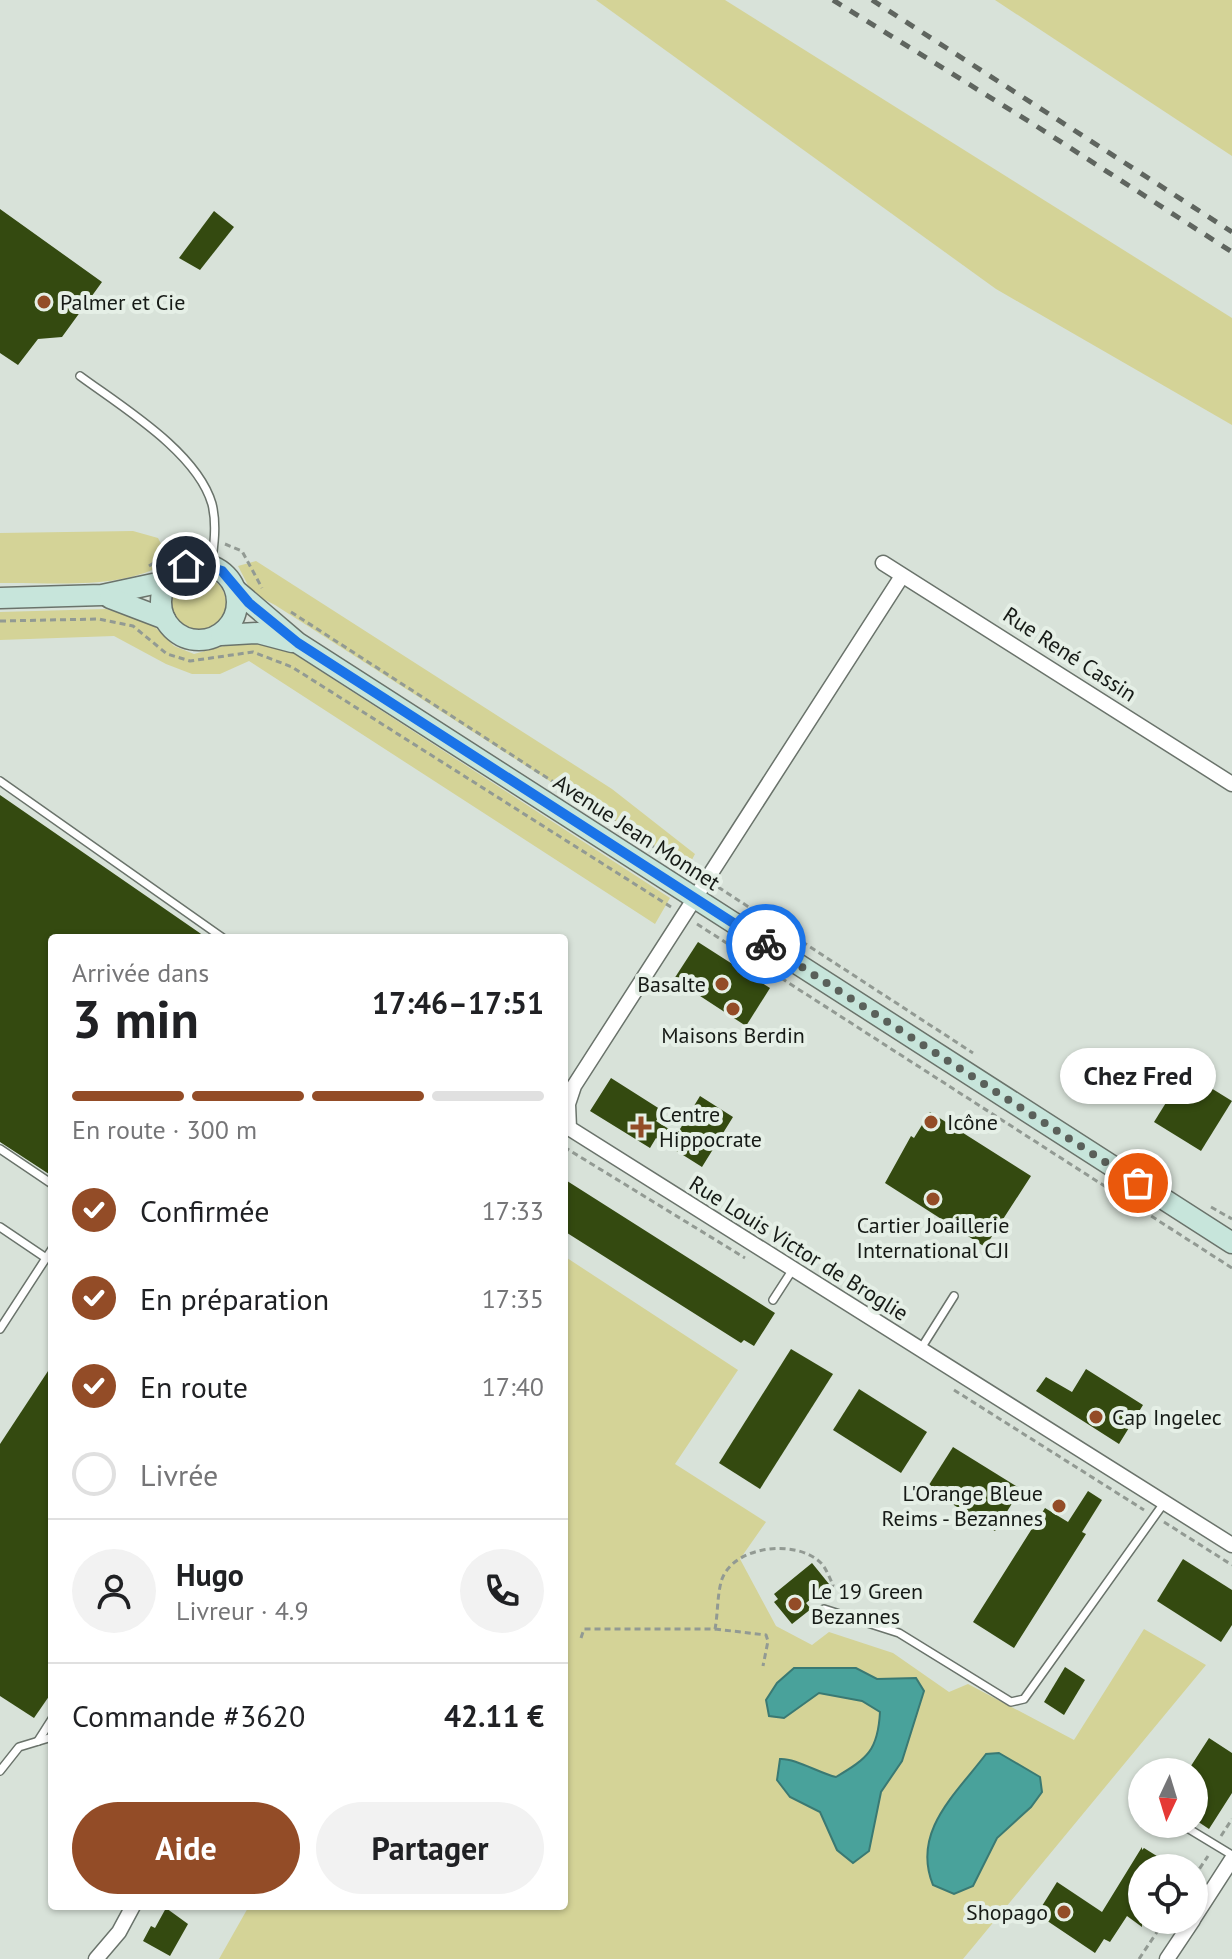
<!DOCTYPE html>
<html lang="fr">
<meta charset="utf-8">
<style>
:root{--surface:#fff;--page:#f2f2f2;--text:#202124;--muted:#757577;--line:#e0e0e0;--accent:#934c27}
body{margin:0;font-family:"PT Sans",sans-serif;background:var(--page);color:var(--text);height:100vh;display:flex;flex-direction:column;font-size:30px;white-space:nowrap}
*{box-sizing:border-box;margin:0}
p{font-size:26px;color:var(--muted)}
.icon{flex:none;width:44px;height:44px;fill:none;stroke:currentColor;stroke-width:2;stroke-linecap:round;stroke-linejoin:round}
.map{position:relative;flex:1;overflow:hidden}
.panel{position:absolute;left:48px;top:934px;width:520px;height:976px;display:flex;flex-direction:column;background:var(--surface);border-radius:8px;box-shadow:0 2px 6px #0004}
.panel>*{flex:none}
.needle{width:52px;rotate:184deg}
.tools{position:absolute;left:1128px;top:1758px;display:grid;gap:16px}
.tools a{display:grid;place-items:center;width:80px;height:80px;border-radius:50%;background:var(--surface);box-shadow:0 2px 6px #0004;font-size:40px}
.pin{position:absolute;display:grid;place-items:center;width:68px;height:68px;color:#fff;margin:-34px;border:4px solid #fff;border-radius:50%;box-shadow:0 2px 8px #0007}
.courier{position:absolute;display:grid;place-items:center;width:80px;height:80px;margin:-40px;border:6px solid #1a73e8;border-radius:50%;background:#fff;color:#222;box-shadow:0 2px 10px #0007}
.bubble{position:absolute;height:56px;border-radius:28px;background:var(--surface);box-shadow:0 2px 6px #0004;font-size:26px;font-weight:800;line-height:56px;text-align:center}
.head em{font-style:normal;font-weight:800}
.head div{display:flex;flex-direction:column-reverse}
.head{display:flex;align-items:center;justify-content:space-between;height:136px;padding:0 24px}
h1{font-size:52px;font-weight:800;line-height:60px}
.bar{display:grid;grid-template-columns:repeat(4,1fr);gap:12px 8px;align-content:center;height:96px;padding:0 24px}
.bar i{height:10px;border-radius:6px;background:var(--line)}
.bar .current{background:var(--accent)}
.bar p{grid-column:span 4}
.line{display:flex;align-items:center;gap:20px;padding:0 24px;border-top:2px solid var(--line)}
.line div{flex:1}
.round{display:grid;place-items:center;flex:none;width:84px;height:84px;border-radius:42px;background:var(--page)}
ol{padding:0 24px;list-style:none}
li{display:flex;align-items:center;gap:24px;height:88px}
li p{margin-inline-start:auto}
li .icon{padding:8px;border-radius:50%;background:var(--accent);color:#fff;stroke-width:4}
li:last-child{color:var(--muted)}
li i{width:44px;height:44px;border:4px solid var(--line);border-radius:50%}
.primary-button{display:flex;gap:16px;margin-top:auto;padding:16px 24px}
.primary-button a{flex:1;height:92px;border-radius:48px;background:var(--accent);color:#fff;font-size:32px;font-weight:800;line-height:92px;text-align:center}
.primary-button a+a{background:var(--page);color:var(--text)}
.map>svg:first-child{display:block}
.green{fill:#d4d397}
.water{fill:#49a29b;stroke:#3a7973;stroke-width:2}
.building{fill:#344a10}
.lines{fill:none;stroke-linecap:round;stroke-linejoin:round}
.lane-casing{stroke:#6a736b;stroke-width:10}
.street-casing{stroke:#6a736b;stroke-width:17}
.secondary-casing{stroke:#6a736b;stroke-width:23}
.path{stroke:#929a93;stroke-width:3;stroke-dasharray:6 4;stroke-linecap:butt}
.lane{stroke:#fff;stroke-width:7}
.street{stroke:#fff;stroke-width:14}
.secondary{stroke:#c7e5db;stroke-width:20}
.rail{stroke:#5f655f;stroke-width:5;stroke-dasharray:10 10;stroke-linecap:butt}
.done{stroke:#5a605a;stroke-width:8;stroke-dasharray:0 14.4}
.route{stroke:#1a73e8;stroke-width:10}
.poi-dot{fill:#934c27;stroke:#e5efe6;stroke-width:3}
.labels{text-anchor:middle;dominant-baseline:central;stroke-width:8;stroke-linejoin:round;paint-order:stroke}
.poi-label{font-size:22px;fill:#161a16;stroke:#e5efe6;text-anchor:start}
.street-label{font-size:22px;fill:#161a16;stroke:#e5efe6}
</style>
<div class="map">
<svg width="1232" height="1959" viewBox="0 0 1232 1959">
<rect width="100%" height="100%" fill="#d8e2d9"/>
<g class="green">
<polygon points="596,0 725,0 1232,318 1232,425 996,289"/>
<polygon points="995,0 1232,0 1232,156"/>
<path d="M133,531L158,538L170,561C122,591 55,582 0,583V533Z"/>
<polygon points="256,561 612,789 695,854 687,869 275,605 252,593 238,566"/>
<circle cx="199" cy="603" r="27"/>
<polygon points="106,609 151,623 174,646 194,654 239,642 285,648 670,898 655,924 249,661 220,674 192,674 166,664 114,636 0,640 0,612"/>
<polygon points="564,1256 738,1370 675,1464 766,1522 740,1559 776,1626 812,1645 829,1632 893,1653 949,1692 968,1684 1074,1740 1144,1629 1206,1665 963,1959 219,1959 249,1906 564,1906"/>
</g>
<g class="water">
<path d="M794,1668H856L877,1679L916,1678L924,1691L902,1761L881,1792L869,1851L853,1863L837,1850L820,1812L790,1797L777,1780L780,1759C795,1758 819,1773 836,1777C868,1758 878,1750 880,1712L862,1701L819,1693L784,1718L769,1716L766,1700L777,1683Z"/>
<path d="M999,1753L1040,1777L1042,1792L1031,1807L997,1838L973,1886L954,1894L933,1885C911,1831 957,1793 986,1754Z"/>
</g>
<g class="building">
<polygon points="0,209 102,282 62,337 38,339 18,365 0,353"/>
<polygon points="214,211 234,227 200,270 179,258"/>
<polygon points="0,795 207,938 52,938 52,1176 0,1142"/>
<polygon points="698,942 770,988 746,1026 674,979"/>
<polygon points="1185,1072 1232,1101 1201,1151 1154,1122"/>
<polygon points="611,1078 663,1111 656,1121 677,1134 700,1096 733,1117 702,1167 656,1138 650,1148 590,1111"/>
<polygon points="930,1112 1031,1176 985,1247 885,1183 911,1136 914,1138"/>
<polygon points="564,1179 775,1313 754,1346 744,1340 741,1343 564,1231"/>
<polygon points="791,1349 833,1374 760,1489 719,1463"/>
<polygon points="52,1365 52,1692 34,1718 0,1696 0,1444"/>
<polygon points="1086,1369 1143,1405 1119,1444 1036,1391 1046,1377 1072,1392"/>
<polygon points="859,1389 927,1432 901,1473 833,1430"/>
<polygon points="953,1447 1021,1489 995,1531 927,1488"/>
<polygon points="1088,1491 1102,1500 1082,1532 1086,1534 1014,1648 973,1622 1045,1508 1068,1522"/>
<polygon points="1183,1559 1232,1590 1232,1625 1221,1642 1157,1601"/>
<polygon points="812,1563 829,1584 806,1603 811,1609 792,1624 774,1602 778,1599 774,1594"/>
<polygon points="1065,1667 1085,1680 1064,1715 1044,1702"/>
<polygon points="1209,1738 1232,1753 1232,1793 1209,1829 1194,1819 1194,1772 1187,1772"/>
<polygon points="1142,1847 1142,1850 1144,1848 1176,1868 1142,1868 1142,1927 1127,1916 1110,1942 1104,1939 1095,1953 1037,1914 1057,1882 1102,1912"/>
<polygon points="166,1908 188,1924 170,1956 143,1941 151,1926 155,1928"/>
</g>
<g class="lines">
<defs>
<g id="lane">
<path d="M80,376C122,407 197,452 212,504C217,524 214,546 211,566"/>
<polyline points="0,781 223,938"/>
<polyline points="0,1149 52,1184"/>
<polyline points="0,1227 46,1258"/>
<polyline points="773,1300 793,1269"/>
<polyline points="0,1329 52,1249"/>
<polyline points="920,1350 954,1296"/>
<polyline points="824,1609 899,1633 1011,1702 1024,1699 1164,1503"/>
<polyline points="38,1741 52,1719"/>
<polyline points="0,1771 19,1747 52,1737"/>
<polyline points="1189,1829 1232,1855"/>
</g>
<g id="street">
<polyline points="883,563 1232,784"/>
<polyline points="902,576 574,1086 568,1104 569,1128 1232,1545"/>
<polyline points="1194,1918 1232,1859"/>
<polyline points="96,1959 119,1932 133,1906"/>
<polyline points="1167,1959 1193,1920"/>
</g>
<g id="secondary">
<circle cx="199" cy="602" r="38"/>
<polyline points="237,591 298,643 1232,1243"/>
<polyline points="0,598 102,595 167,581"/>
<polyline points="110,598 165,619"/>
<polyline points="221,635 258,633 292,642"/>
</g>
</defs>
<use href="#lane" class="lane-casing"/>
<use href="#street" class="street-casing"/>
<use href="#secondary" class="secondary-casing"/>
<g class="path">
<polyline points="225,544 242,551 262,588"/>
<polyline points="149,566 191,540 202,539"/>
<polyline points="291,612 694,873"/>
<polyline points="0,621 99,619 133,626 167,654 190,661 253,652 292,667 671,907"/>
<polyline points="718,887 973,1053"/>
<polyline points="697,924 1232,1268"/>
<polyline points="564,1147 745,1258"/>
<polyline points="1211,1207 1232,1219"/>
<polyline points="954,1390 1144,1510"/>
<polyline points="1164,1522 1232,1565"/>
<polyline points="715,1629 766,1635 768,1641 763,1666"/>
<path d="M581,1638L584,1629H715C718,1614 717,1594 722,1579C735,1545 797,1539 821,1563C826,1568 830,1579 833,1585L828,1598"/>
<polyline points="1221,1836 1232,1819"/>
<polyline points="1194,1877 1208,1856"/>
<polyline points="1139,1959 1165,1920"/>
</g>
<use href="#lane" class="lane"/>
<use href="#street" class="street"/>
<use href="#secondary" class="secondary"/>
<g class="rail">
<polyline points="833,0 1030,122 1232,252"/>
<polyline points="872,0 1232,232"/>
</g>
</g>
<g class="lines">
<polyline class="done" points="766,944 1138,1183"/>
<polyline class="route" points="186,566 199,564 222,571 249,603 298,643 766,944"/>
</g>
<g class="poi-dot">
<circle cx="44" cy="302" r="8"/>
<circle cx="722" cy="984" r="8"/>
<circle cx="733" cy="1009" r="8"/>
<circle cx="931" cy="1122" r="8"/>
<path d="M637 1115h8v8h8v8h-8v8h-8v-8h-8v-8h8z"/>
<circle cx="933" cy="1199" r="8"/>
<circle cx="1096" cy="1417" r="8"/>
<circle cx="1059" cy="1506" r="8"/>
<circle cx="795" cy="1604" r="8"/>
<circle cx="1064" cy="1912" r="8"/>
</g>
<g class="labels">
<g class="poi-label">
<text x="60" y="302">Palmer et Cie</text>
<text x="706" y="984" text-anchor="end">Basalte</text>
<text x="733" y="1035" text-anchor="middle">Maisons Berdin</text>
<text x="659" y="1114">Centre<tspan x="659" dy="25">Hippocrate</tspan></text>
<text x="947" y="1122">Icône</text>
<text x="933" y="1225" text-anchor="middle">Cartier Joaillerie<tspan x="933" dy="25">International CJI</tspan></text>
<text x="1112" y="1417">Cap Ingelec</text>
<text x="1043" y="1493" text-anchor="end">L'Orange Bleue<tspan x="1043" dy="25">Reims - Bezannes</tspan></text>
<text x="811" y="1591">Le 19 Green<tspan x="811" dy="25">Bezannes</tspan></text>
<text x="1048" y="1912" text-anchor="end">Shopago</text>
</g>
<g class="street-label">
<text transform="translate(1070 654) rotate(33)">Rue René Cassin</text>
<text transform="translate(637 832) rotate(33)">Avenue Jean Monnet</text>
<text transform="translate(799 1248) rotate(32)">Rue Louis Victor de Broglie</text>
</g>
</g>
</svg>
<div class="tools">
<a><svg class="needle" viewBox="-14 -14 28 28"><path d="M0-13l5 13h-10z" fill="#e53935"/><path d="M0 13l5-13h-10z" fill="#757577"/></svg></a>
<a><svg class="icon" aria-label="locate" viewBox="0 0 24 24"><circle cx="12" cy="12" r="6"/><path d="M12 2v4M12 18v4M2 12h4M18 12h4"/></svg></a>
</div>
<div class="pin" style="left:1138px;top:1183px;background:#ea580c"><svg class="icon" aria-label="bag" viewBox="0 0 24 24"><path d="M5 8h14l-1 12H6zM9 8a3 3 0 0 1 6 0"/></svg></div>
<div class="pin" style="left:186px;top:566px;background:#1f2937"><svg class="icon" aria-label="home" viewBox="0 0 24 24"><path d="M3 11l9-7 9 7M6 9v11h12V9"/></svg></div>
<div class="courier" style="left:766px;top:944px"><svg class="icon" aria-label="bike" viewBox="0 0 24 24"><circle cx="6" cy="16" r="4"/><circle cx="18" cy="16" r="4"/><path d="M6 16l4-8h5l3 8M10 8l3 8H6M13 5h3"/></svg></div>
<div class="bubble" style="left:1060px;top:1048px;width:156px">Chez Fred</div>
<section class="panel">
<div class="head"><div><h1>3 min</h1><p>Arrivée dans</p></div><em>17:46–17:51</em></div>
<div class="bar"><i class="current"></i><i class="current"></i><i class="current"></i><i></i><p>En route · 300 m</p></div>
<ol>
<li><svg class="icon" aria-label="check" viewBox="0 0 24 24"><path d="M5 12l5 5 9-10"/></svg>Confirmée<p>17:33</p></li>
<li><svg class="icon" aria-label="check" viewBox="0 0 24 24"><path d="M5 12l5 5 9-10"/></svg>En préparation<p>17:35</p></li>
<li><svg class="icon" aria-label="check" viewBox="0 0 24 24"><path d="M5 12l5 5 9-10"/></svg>En route<p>17:40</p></li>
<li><i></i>Livrée</li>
</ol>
<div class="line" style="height:144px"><a class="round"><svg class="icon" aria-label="person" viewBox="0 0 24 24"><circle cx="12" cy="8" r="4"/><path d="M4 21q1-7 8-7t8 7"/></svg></a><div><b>Hugo</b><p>Livreur · 4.9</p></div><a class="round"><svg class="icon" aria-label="phone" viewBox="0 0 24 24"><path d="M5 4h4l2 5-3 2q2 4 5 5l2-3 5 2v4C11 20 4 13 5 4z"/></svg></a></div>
<div class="line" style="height:104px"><div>Commande #3620</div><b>42.11 €</b></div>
<div class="primary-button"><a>Aide</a><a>Partager</a></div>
</section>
</div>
